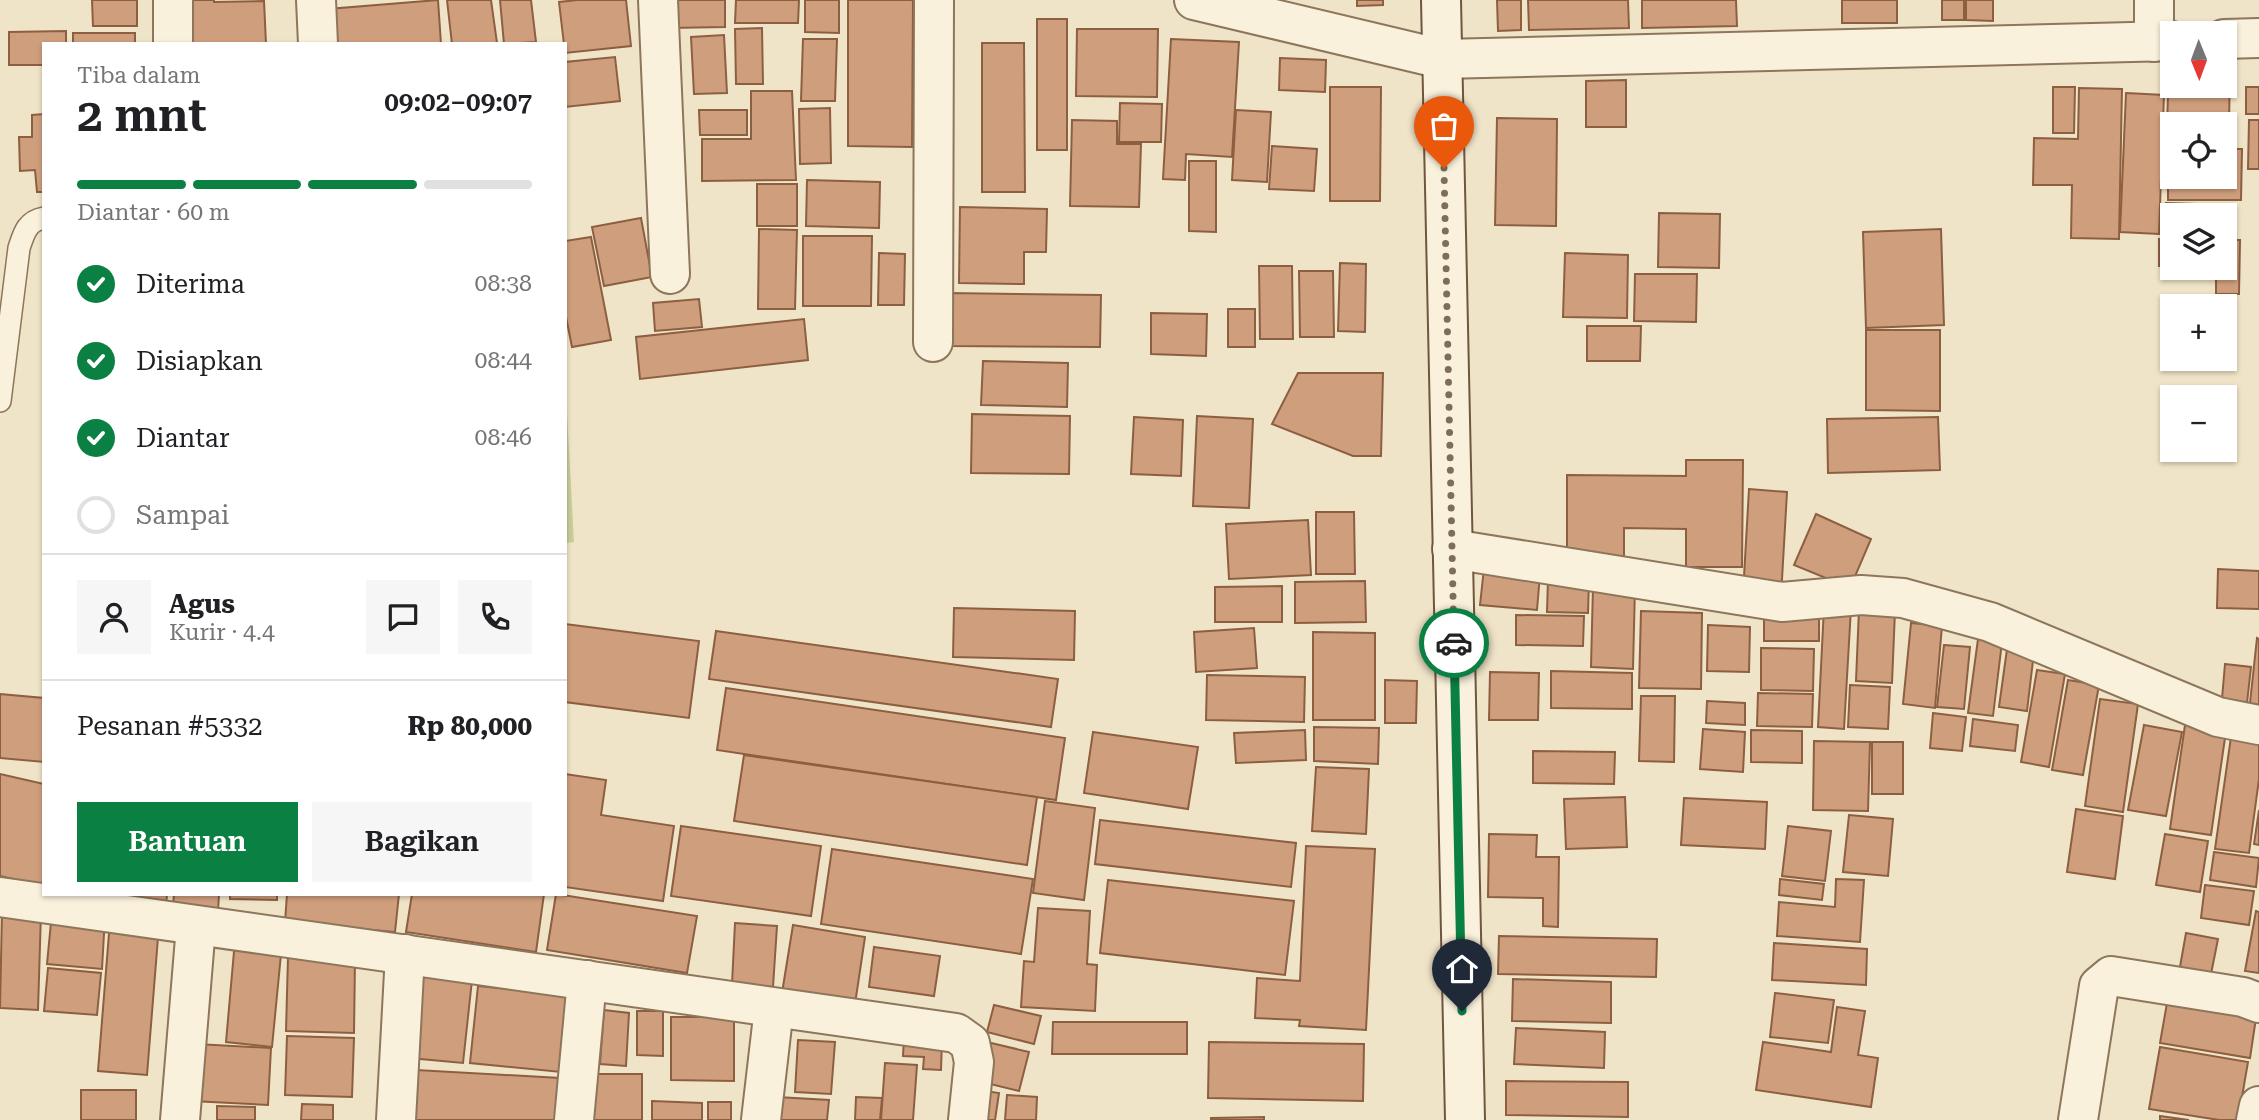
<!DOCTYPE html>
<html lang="id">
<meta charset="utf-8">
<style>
:root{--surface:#fff;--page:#f6f6f6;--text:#202124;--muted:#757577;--line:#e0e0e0;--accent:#0b8043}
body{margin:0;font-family:"Roboto Serif",serif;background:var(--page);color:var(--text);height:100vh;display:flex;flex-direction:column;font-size:26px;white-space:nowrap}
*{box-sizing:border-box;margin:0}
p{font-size:23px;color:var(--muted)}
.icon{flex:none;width:38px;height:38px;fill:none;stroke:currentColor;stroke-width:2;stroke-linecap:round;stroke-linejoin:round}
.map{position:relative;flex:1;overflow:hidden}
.details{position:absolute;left:42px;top:42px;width:525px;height:854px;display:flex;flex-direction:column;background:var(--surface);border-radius:0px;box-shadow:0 2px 5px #0004}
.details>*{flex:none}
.needle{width:46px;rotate:179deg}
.controls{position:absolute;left:2160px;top:21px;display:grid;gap:14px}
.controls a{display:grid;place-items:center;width:77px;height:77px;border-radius:0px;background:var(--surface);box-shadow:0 2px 5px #0004;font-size:35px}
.pin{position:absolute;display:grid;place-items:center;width:60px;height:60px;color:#fff;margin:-72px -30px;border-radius:50% 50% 50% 0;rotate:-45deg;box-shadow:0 0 7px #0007}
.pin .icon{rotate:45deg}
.courier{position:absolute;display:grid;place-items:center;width:70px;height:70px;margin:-35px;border:5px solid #0b8043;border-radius:50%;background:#fff;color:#222;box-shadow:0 2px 9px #0007}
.summary em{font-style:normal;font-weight:600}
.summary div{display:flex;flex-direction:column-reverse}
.summary{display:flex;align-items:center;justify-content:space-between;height:119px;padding:0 35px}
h1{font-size:46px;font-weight:600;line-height:52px}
.bar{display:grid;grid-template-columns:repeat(4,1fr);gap:10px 7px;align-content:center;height:84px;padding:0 35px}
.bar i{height:9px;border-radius:5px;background:var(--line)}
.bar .current{background:var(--accent)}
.bar p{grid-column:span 4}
.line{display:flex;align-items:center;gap:18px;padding:0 35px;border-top:2px solid var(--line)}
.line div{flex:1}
.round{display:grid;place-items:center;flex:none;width:74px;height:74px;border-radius:0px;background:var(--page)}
ol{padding:0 35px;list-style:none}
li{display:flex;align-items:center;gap:21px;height:77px}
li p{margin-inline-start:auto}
li .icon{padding:7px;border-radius:50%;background:var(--accent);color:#fff;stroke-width:4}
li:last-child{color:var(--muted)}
li i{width:38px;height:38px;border:4px solid var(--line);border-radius:50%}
.cta{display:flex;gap:14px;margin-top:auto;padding:14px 35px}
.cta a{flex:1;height:80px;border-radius:0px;background:var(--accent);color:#fff;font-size:28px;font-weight:600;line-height:80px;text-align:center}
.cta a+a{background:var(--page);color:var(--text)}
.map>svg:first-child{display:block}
.green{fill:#c9cf9b}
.building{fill:#cf9f7d;stroke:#8d5f41;stroke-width:2}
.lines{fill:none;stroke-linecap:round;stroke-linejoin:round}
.service-casing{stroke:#8d765c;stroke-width:24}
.minor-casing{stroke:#8d765c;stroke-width:42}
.tertiary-casing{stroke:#8d765c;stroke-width:42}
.secondary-casing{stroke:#6f573f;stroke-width:42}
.service{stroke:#faf1dc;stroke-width:21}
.minor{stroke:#faf1dc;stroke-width:38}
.tertiary{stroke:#faf1dc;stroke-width:38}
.secondary{stroke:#faf1dc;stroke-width:38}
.done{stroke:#7c6e5b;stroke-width:7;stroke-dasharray:0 12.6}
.route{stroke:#0b8043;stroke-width:9}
</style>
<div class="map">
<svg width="2259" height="1120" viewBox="0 0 2259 1120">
<rect width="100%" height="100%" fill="#f0e4c8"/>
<polygon class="green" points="565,375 574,542 565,543"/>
<g class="building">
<polygon points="92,0 137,0 137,26 93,26"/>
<polygon points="180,0 214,0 214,2 264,1 266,44 182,44"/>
<polygon points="438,0 441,44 330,44 328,9"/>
<polygon points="447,0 491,0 497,43 452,44"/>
<polygon points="500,0 531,0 536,42 504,44"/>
<polygon points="577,0 626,0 631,46 565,53 559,2"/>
<polygon points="668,0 725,0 725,27 669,28"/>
<polygon points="736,0 799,0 798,23 735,23"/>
<polygon points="805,0 839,0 839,33 805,32"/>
<polygon points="848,0 913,0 912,147 848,146"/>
<polygon points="1357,0 1383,0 1383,5 1357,6"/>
<polygon points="1497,0 1521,0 1521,30 1498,31"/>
<polygon points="1528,0 1628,0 1629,28 1529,30"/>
<polygon points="1642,0 1736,0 1737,26 1642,28"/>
<rect x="1842" y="0" width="55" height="23"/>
<rect x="1942" y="0" width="22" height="20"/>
<polygon points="1966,0 1993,0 1993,21 1966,20"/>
<rect x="1037" y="19" width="30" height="131"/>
<polygon points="762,28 763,84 736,84 735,29"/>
<polygon points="1077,29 1158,29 1157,97 1076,96"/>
<polygon points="66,31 66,44 44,44 44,65 9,65 9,32"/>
<rect x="73" y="33" width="62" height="11"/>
<polygon points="724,35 727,93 694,94 691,37"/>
<polygon points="803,39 837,39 835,101 801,101"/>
<polygon points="1171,39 1239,42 1232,157 1186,154 1185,180 1163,179"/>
<polygon points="982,43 1024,43 1025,192 982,192"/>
<polygon points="615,57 620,101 565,107 565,62"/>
<polygon points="1280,58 1326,60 1325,92 1279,90"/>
<polygon points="2169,59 2172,59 2172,86 2224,86 2224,60 2230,60 2229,129 2224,129 2224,124 2172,124 2172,128 2167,128"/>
<polygon points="1626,80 1626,127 1586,127 1586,81"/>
<polygon points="1330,87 1381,87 1380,201 1330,201"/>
<polygon points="2053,87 2075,87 2074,133 2053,133"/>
<rect x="2246" y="87" width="13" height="27"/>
<polygon points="2079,88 2122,89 2119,239 2071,238 2072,185 2033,185 2034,138 2078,139"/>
<polygon points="751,91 792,91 796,180 702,181 702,139 751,139"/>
<polygon points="2126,93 2164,95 2159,234 2120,232"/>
<polygon points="1120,103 1162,104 1161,142 1119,142"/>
<polygon points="830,108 831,163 800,164 799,109"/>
<polygon points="699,110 747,110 747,135 700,135"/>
<polygon points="1236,110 1271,112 1267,182 1232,180"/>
<polygon points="44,114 44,192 37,192 35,170 20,171 19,137 32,137 32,115"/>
<polygon points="1497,118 1557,119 1556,226 1495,225"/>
<polygon points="1072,120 1117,121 1117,144 1141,144 1139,207 1070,206"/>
<polygon points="2249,120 2259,120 2259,169 2248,169"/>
<polygon points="2168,132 2172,132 2172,177 2224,177 2225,132 2225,149 2242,149 2241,200 2168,200"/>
<polygon points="1272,146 1317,149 1314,191 1269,189"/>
<polygon points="1189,161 1216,161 1216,232 1189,231"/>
<polygon points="807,180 880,182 879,228 806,226"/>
<rect x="757" y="184" width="40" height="42"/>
<polygon points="2166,203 2227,205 2227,236 2224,236 2224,215 2172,215 2172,235 2165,234"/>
<polygon points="960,207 1047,209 1046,252 1024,252 1024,284 959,283"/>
<polygon points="1659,213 1720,214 1719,268 1658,267"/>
<polygon points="641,218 652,277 604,286 592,227"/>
<polygon points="759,229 797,230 795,309 758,309"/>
<polygon points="1941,229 1944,325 1866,328 1863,232"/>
<polygon points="803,236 872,236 871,306 803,306"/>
<polygon points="591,237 611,340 572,347 565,312 565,241"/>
<rect x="2159" y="239" width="13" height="27"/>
<polygon points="2224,240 2240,240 2239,294 2216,294 2216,268 2224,268"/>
<polygon points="879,253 905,254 904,305 878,305"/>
<polygon points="1565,253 1628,255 1627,318 1563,317"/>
<polygon points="1340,263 1366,264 1365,332 1338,331"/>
<polygon points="1259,266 1292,266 1293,339 1260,339"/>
<polygon points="1299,271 1333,271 1334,337 1300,337"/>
<polygon points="1635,274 1697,274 1696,322 1634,321"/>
<polygon points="948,293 1101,295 1100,347 947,346"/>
<polygon points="699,299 702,327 655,331 653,303"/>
<rect x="1228" y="309" width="27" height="38"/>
<polygon points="1151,313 1207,314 1206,356 1151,354"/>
<polygon points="804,319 808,360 640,379 636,337"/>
<polygon points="1587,326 1641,326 1640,361 1587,361"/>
<polygon points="1866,330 1940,330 1940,411 1866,410"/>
<polygon points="983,361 1068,363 1067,407 981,405"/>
<polygon points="1298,373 1383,373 1381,456 1353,456 1272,424"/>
<polygon points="972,414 1070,416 1069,474 971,473"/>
<polygon points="1197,416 1253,419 1249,508 1193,506"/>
<polygon points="1134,417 1183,420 1181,476 1131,474"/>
<polygon points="1938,417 1940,470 1828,473 1827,419"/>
<polygon points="1686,460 1743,460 1742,567 1686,567 1686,529 1624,528 1624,562 1567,562 1567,475 1686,476"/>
<polygon points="1749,489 1787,492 1781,597 1743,594"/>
<polygon points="1316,512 1354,512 1355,574 1316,574"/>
<polygon points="1816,514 1871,539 1850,588 1794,565"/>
<polygon points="1308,520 1311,575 1229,579 1226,524"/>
<polygon points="1484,568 1540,574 1537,610 1480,605"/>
<polygon points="2218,569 2259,571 2259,609 2217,608"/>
<polygon points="1548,579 1589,580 1588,613 1547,612"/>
<polygon points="1365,581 1366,622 1295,623 1295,582"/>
<polygon points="1282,586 1282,622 1215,622 1215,587"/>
<polygon points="1593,586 1635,586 1633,669 1591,667"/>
<rect x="1764" y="605" width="55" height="36"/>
<polygon points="1824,607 1851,608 1844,729 1818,727"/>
<polygon points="954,608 1075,611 1074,660 953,657"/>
<polygon points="1859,609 1895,611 1892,683 1856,681"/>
<polygon points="1641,611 1702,613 1701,689 1639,688"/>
<polygon points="1516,615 1584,616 1583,646 1516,645"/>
<polygon points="1911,623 1942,626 1935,708 1903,704"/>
<polygon points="565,624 699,641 689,718 565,702"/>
<polygon points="1708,625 1750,627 1749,672 1707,671"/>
<polygon points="1254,628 1257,668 1196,672 1194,632"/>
<polygon points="716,631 1058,679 1051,727 709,679"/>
<polygon points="1313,632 1375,633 1375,720 1313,720"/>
<polygon points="2257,638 2259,639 2259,713 2249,712"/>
<polygon points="1978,639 2002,642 1993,716 1968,713"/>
<polygon points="1944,645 1970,647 1964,709 1937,707"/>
<polygon points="1761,648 1814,649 1813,691 1761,690"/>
<polygon points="2007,649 2034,652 2027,711 1999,707"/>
<polygon points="2225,664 2251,667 2246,712 2221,710"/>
<polygon points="2037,670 2065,674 2049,767 2021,762"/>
<polygon points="1551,671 1632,673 1632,709 1551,708"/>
<polygon points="1490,672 1539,673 1538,720 1489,720"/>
<polygon points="1207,675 1305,677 1304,722 1206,720"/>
<polygon points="1385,680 1417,681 1416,723 1385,723"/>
<polygon points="2068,680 2099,685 2083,775 2052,770"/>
<polygon points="1850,685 1890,687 1888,729 1848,727"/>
<polygon points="726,688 1065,738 1056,800 717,750"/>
<polygon points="1758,693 1813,694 1812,727 1757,726"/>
<polygon points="0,694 44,698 44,762 0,758"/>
<polygon points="1641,696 1675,696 1674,762 1639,761"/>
<polygon points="2100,699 2138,704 2123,812 2085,806"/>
<polygon points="1707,701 1745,703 1745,725 1706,723"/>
<polygon points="1933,713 1966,717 1962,751 1930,748"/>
<polygon points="1973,719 2018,725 2015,751 1970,746"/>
<polygon points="2144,725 2182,732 2166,816 2128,810"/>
<polygon points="2185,725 2226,731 2211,835 2170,829"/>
<polygon points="1314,727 1379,728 1378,764 1314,761"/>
<polygon points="1703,729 1745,732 1743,772 1700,769"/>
<polygon points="1305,730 1306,760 1236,763 1234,733"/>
<polygon points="1751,730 1802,731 1802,763 1751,762"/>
<polygon points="1093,732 1198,747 1188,809 1084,793"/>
<polygon points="2231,737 2259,741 2259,779 2249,853 2215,849"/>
<polygon points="1814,741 1870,742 1868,811 1813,810"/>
<rect x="1872" y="742" width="31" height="52"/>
<polygon points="1533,751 1615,752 1614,784 1533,783"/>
<polygon points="744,755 1037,797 1027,865 734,821"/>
<polygon points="1316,767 1369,769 1366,834 1312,831"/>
<polygon points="0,774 44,784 44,886 0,876"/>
<polygon points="565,774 606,780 601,815 674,826 663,901 565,887"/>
<polygon points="1625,797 1627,847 1566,849 1564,799"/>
<polygon points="1684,798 1767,802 1765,849 1681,845"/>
<polygon points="1045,801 1095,808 1084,900 1033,893"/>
<polygon points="2076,809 2123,816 2115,879 2067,872"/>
<polygon points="2259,810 2259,845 2254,844"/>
<polygon points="1849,815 1893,819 1888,876 1843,872"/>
<polygon points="1100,820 1296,843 1291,887 1095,864"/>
<polygon points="681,826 821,846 811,916 671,896"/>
<polygon points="1788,826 1831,831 1825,881 1782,876"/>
<polygon points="1489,834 1537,835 1536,857 1559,857 1558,927 1543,926 1543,898 1488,897"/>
<polygon points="2165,834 2208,841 2200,892 2156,885"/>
<polygon points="1306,846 1375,849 1366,1030 1299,1026 1300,1020 1255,1018 1257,978 1300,981"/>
<polygon points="832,849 1033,879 1021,954 821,924"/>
<polygon points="2214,852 2259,858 2256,887 2210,880"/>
<polygon points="1780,879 1824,884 1822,900 1779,895"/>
<polygon points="1836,879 1864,880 1860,942 1777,936 1779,902 1835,907"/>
<polygon points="1108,880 1294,901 1285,975 1100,953"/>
<polygon points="2205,885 2254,891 2249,925 2201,918"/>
<polygon points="115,894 167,894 166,908"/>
<polygon points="174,894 219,894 218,911 173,907"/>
<polygon points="230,894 277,894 277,900 230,899"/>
<polygon points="287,894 399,894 395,932 285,922"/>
<polygon points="412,894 544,894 536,952 406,932"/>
<polygon points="556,894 697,916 687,973 547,950"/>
<polygon points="1038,908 1090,911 1087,964 1097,965 1095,1011 1021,1007 1024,961 1034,962"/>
<polygon points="2,911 41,912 38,1010 0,1008"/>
<polygon points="2256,911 2259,912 2259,973 2245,971"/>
<polygon points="52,912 105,916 102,969 47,964"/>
<polygon points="110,921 159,925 147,1075 98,1071"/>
<polygon points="735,923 777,926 773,987 732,984"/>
<polygon points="793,925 865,937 855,1004 782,993"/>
<polygon points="2186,933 2218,939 2209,984 2178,978"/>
<polygon points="1499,936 1657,939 1656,977 1498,974"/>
<polygon points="235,940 282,944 272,1047 226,1042"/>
<polygon points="1774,943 1867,949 1866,985 1772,980"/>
<polygon points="874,947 940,956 934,996 869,987"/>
<polygon points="288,957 355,959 354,1033 286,1031"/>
<polygon points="48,968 101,973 97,1015 44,1011"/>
<polygon points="419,974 472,980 463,1063 410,1058"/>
<polygon points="1513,979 1611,982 1611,1023 1512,1021"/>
<polygon points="478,986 569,995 561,1072 470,1063"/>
<polygon points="1775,993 1834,1000 1828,1043 1770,1037"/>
<polygon points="2167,1003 2256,1018 2250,1058 2160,1043"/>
<polygon points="994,1005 1041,1016 1034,1044 987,1032"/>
<polygon points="1837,1007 1865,1011 1858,1055 1878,1058 1871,1107 1756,1090 1763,1042 1831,1052"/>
<polygon points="604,1010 629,1013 626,1066 600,1064"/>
<polygon points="637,1011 663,1011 663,1056 637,1055"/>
<polygon points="671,1017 734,1017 734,1081 671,1080"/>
<polygon points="1053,1022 1187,1022 1187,1054 1052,1054"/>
<polygon points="1516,1028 1605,1032 1604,1068 1514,1064"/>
<polygon points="287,1036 354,1038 352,1097 285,1095"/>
<polygon points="904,1037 942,1039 941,1070 923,1069 924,1057 903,1056"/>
<polygon points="798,1040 835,1042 831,1094 795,1092"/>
<polygon points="987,1042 1029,1052 1019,1091 978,1081"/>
<polygon points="1209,1042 1364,1044 1363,1101 1208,1098"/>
<polygon points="196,1044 271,1048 268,1105 192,1101"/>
<polygon points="2160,1047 2248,1062 2238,1120 2219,1120 2149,1109"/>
<polygon points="885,1063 917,1065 913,1120 881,1120"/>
<polygon points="416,1070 560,1078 558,1120 413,1120"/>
<rect x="586" y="1074" width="56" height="46"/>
<polygon points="1506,1081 1628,1082 1628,1117 1506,1115"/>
<rect x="81" y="1090" width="55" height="30"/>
<polygon points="978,1090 999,1093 995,1120 974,1120"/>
<polygon points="1007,1095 1037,1097 1036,1120 1005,1120"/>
<polygon points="777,1097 829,1100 827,1120 775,1120"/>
<polygon points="856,1097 882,1098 880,1120 855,1120"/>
<polygon points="652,1101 702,1103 702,1120 652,1120"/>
<rect x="708" y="1102" width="23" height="18"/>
<polygon points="302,1104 333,1105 333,1120 301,1120"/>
<polygon points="217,1106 255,1107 255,1120 217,1120"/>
<polygon points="2160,1116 2189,1120 2160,1120"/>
<polygon points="1264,1117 1264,1120 1211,1120 1211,1118"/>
</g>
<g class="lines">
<defs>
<path id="service" d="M0,401L19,248C24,233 27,221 44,218"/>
<g id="minor">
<polyline points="316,0 318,44"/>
<polyline points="658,0 670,274"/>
<polyline points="1194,0 1442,59"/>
<polyline points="2154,42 2154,0"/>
<polyline points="173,44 173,0"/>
<polyline points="933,342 934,0"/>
<polyline points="1452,549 1782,602 1861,595 1903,598 1990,622 2218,717 2259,725"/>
<polyline points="0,897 956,1033 970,1043 974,1062 968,1120"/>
<polyline points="180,1120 196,926"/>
<polyline points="396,1120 405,954"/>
<polyline points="574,1120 587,980"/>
<polyline points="761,1120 774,1008"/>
<polyline points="2078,1120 2099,986 2111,976 2243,997 2259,1003"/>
<polyline points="2256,1120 2259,1106"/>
</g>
<g id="tertiary">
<polyline points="2224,39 2259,38"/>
<polyline points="1442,59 2172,41"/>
</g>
<polyline id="secondary" points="1441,0 1465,1120"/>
</defs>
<use href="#service" class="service-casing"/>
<use href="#minor" class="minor-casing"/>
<use href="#tertiary" class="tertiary-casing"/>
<use href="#secondary" class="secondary-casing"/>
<use href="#service" class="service"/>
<use href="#minor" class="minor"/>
<use href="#tertiary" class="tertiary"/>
<use href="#secondary" class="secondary"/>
</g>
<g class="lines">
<polyline class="done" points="1444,168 1454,643"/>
<polyline class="route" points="1454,643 1462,1011"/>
</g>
</svg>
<div class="controls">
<a><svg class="needle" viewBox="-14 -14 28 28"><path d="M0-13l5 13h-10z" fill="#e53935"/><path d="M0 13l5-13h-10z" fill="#757577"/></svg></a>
<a><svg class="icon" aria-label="locate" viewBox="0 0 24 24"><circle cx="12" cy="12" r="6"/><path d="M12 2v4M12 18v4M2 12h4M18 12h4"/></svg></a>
<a><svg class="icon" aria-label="layers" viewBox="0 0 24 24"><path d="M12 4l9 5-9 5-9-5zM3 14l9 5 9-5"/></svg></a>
<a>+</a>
<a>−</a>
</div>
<div class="pin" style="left:1444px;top:168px;background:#ea580c"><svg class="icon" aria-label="bag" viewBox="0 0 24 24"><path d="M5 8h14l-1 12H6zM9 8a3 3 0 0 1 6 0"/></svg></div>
<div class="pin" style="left:1462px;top:1011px;background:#1f2937"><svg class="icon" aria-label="home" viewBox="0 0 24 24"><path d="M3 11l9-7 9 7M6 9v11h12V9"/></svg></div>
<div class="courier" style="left:1454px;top:643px"><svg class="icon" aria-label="car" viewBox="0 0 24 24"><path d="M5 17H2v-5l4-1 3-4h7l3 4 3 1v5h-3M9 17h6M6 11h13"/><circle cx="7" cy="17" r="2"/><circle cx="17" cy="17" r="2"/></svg></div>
<section class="details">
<div class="summary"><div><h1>2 mnt</h1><p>Tiba dalam</p></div><em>09:02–09:07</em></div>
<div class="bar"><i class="current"></i><i class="current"></i><i class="current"></i><i></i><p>Diantar · 60 m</p></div>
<ol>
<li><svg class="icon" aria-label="check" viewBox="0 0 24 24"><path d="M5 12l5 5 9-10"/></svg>Diterima<p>08:38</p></li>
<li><svg class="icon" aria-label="check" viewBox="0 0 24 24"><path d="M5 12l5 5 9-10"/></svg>Disiapkan<p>08:44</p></li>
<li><svg class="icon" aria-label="check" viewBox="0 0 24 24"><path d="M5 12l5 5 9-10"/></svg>Diantar<p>08:46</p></li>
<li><i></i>Sampai</li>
</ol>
<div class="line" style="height:126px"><a class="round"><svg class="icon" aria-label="person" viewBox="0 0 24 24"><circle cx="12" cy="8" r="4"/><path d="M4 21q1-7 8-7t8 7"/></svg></a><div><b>Agus</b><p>Kurir · 4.4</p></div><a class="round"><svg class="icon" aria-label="chat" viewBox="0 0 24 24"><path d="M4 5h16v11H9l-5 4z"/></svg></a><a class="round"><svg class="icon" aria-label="phone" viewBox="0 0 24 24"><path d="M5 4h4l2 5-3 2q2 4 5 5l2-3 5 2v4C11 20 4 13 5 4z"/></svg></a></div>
<div class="line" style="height:91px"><div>Pesanan #5332</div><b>Rp 80,000</b></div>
<div class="cta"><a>Bantuan</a><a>Bagikan</a></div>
</section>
</div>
